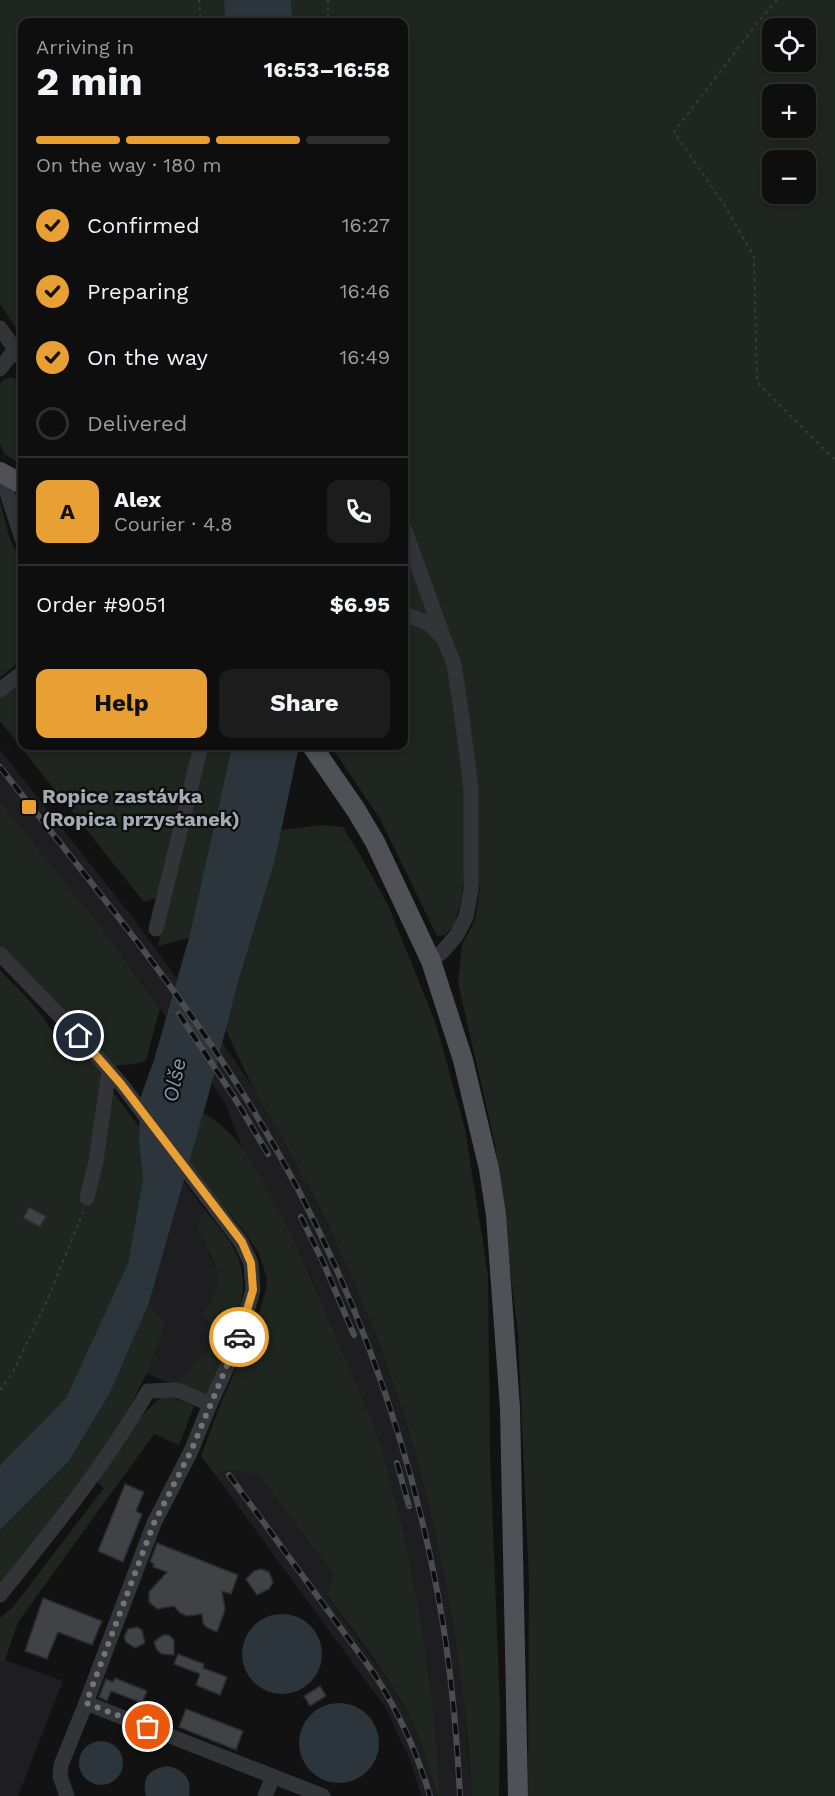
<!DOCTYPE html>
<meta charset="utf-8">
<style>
:root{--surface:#0e0e0e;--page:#1c1c1c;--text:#f1f3f6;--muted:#9b9c9e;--line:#2e2e2e;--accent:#e8a035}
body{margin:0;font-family:"Work Sans",sans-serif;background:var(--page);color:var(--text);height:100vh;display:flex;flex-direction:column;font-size:22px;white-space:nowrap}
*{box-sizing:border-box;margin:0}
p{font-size:20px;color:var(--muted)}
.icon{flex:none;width:33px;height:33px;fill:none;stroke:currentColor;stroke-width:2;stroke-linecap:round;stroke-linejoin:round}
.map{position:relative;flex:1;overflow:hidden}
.panel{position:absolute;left:18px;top:18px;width:390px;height:732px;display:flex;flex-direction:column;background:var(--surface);border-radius:12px;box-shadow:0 3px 9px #0003,0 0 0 2px var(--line)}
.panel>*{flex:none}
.tools{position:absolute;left:762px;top:18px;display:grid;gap:12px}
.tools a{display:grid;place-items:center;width:54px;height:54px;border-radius:12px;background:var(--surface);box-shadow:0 3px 9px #0003,0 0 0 2px var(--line);font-size:30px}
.pin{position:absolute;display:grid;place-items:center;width:51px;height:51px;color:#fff;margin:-26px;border:3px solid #fff;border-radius:50%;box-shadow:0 2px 6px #0007}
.courier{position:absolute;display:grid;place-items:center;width:60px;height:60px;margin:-30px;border:4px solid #e8a035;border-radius:50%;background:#fff;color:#222;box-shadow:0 2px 8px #0007}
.head em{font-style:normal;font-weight:700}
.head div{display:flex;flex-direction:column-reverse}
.head{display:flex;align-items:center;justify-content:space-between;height:102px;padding:0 18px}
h1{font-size:39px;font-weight:700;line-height:45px}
.bar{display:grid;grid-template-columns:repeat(4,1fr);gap:9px 6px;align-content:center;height:72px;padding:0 18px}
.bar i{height:8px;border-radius:4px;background:var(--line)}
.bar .selected{background:var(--accent)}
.bar p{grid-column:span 4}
.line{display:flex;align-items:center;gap:15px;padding:0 18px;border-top:2px solid var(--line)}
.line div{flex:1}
.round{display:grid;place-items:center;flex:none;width:63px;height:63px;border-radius:12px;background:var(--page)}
ol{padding:0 18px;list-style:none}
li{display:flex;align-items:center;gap:18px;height:66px}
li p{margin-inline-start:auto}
li .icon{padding:6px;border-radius:50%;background:var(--accent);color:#111;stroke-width:4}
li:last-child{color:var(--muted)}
li i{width:33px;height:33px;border:3px solid var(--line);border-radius:50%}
.button{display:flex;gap:12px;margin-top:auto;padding:12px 18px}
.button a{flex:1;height:69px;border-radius:12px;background:var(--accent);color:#111;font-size:24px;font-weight:700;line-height:69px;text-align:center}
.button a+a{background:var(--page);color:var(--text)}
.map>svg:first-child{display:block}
.built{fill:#1e1e20}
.green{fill:#1e261f;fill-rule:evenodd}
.water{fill:#2c353b}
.building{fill:#414246;stroke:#2c2c2f;stroke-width:1.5}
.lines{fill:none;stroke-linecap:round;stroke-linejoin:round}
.path{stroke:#393b3f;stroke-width:2;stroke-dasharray:3 4.5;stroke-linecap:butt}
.minor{stroke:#333438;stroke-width:15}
.major{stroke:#4f5157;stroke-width:20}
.rail-casing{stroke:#4a4c51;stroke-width:6}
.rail{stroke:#0d0d0e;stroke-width:4;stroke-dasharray:11;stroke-linecap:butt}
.major-bridge{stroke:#4f5157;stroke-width:20}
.done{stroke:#71757b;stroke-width:6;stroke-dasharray:0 10.8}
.route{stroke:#e8a035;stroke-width:8}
.poi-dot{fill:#e8a035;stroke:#0d0d0e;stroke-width:2}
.labels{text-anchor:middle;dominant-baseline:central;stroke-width:4.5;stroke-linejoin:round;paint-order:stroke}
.poi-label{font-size:20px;font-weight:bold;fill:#a4aab3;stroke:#0d0d0e;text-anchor:start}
.water-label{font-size:21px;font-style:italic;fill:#7c99ad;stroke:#0d0d0e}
</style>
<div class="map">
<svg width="835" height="1796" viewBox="0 0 835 1796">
<rect width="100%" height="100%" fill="#121213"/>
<g class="built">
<polygon points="0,750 133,918 210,1024 252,1086 274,1124 298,1166 341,1252 361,1297 395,1387 423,1480 435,1528 446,1579 461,1669 472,1796 440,1796 429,1673 415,1585 404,1535 393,1489 364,1405 310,1273 242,1147 225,1103 144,985 0,801"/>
<polygon points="184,1182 205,1210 197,1223 197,1227 218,1273 219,1284 211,1302 201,1315 219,1330 180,1388 146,1373 165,1324 149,1303"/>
<polygon points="227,1469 259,1476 334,1575 327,1596 391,1685 411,1720 424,1753 437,1796 421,1796 411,1762 385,1707 216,1476"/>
<polygon points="5,1660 63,1681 18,1796 0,1796 0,1661"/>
</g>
<g class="green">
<polygon points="0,0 224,0 225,22 22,22 22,337 0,304"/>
<path d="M291,0H835V1796H528L529,1582L518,1333L495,1144L458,983L462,945L475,920L480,887L464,872L462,897L455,924L445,935L437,936L380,819L331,746H404V22H293ZM772,28H806V62H772ZM772,94H806V128H772ZM772,160H806V194H772Z"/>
<polygon points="10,377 22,381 22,465 4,454 0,444 0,385 3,380"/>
<path d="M0,502C6,523 9,544 22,560V660L0,677Z"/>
<polygon points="22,680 22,746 195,746 159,897 144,902 0,721 0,698"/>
<polygon points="205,746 232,746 189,938 158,946"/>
<path d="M0,801L108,937L160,1008L146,1061C136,1065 126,1064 115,1066L0,946Z"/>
<path d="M321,825L343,827L359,853L388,905L436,1024L465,1129L488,1275L490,1453L500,1708L499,1796H472C461,1608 420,1424 341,1253C324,1215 304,1177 283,1140C273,1122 261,1104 252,1085C242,1066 234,1047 225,1028L275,860L281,830Z"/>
<path d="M0,970C19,990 41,1010 54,1035L62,1028L100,1071L101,1081L111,1096L114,1093L140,1128L139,1143L143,1179L128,1263L66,1398L0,1465Z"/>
<path d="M203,1113C244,1135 259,1177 281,1216C302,1256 320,1297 337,1339C352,1374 368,1409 380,1444C415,1559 433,1677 440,1796H437C430,1771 423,1746 412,1722C390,1676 356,1636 327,1595L334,1575L259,1476L227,1469L216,1476L201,1456L222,1400L255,1328L266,1289L267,1278L258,1252L243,1230L189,1164Z"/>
<path d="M205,1210C217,1225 233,1242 239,1260C254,1304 223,1357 205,1397L180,1388L182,1379L206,1350L219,1330L201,1315C232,1274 214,1268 197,1227V1223Z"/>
<polygon points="149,1303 165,1324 148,1370 130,1406 112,1438 0,1586 0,1530 69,1461 110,1393"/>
<polygon points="161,1397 171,1397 194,1406 179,1445 154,1434 18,1622 5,1660 0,1661 0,1618 13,1607 104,1488 96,1481 139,1419"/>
</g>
<g class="water">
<polygon points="224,0 291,0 293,22 225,22"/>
<polygon points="232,746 299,746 275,860 238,983 209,1093 149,1303 110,1393 69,1461 0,1530 0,1465 66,1398 128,1263 143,1179 139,1143 140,1099 154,1060 189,938"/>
<circle cx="282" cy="1654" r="40"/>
<circle cx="339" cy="1743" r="40"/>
<circle cx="101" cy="1763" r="22"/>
<path d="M167,1766C184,1769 192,1779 189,1796H146C142,1777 148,1770 167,1766Z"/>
</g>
<g class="building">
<polygon points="29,1207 46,1216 40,1227 23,1218"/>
<polygon points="125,1484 144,1492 136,1511 142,1514 123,1562 98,1551"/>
<polygon points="157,1543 238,1575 231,1594 222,1591 225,1610 217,1632 206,1627 203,1623 202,1614 187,1616 180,1613 174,1606 157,1609 149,1602 149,1592 167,1572 153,1567 154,1564 150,1562"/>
<polygon points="261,1569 269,1572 273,1582 269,1589 257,1595 246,1579 254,1571"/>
<polygon points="43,1598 102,1621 92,1645 58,1632 47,1659 25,1651"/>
<polygon points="137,1627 142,1630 145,1643 135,1648 126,1642 124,1637 128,1629"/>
<polygon points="163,1635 169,1635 174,1640 174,1655 162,1654 157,1650 154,1642"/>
<polygon points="178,1654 204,1664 203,1668 227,1677 220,1695 196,1685 200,1674 174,1664"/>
<polygon points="115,1678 147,1691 142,1703 111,1691 107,1701 99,1697 106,1679 113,1682"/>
<polygon points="320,1686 326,1696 310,1706 304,1696"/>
<polygon points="186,1709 243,1731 236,1750 179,1727"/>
</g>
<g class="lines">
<g class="path">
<polyline points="199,0 201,22"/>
<polyline points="328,0 328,22"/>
<polyline points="777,0 755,26 674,132 725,206 754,257 757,382 835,460"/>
<polyline points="0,1390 12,1374 47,1301 83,1212"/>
</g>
<g class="minor">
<polyline points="0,328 22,359"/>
<polyline points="0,369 15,349"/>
<polyline points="0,471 22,539"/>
<polyline points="404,528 442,633"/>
<polyline points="404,614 428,623 444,639 454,664 461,710 471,788 471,890 466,917 456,936 443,951 431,961"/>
<polyline points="0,690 22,673"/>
<polyline points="156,929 201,746"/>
<polyline points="0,954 79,1036 121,1084 241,1242 251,1263 253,1290 238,1343 210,1404 191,1451 154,1523 86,1703"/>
<polyline points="87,1198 96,1161 109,1070"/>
<path d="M0,1595C52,1530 106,1464 148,1391L177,1390L210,1404"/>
<polyline points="67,1796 60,1776 61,1765 86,1703 323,1796"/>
<polyline points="265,1796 273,1777"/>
</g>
<polyline class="major" points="312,746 356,810 375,842 431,961 463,1060 489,1169 496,1215 510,1408 518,1796"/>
<defs>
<g id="rail">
<path d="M0,767C83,873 170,977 242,1092C343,1252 412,1436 443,1624C452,1681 457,1738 460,1796"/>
<polyline points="179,1014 234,1097 268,1154"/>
<polyline points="301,1217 323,1262 354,1335"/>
<polyline points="397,1463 409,1506"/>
<path d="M229,1475L375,1675C400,1715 416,1750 430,1796"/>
</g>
</defs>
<use href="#rail" class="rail-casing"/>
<use href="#rail" class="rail"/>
<polyline class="major-bridge" points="0,472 22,484"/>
</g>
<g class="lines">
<polyline class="done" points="148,1727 86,1703 154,1523 191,1451 239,1337"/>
<polyline class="route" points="79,1036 121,1084 242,1242 251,1263 253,1290 239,1337"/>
</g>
<rect class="poi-dot" x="21" y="799" width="16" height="16" rx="3"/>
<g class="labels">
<g class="poi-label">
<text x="42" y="796">Ropice zastávka<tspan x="42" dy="23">(Ropica przystanek)</tspan></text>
</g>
<g class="water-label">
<text transform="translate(174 1080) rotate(-78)">Olše</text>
</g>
</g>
</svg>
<div class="tools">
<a><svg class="icon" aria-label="locate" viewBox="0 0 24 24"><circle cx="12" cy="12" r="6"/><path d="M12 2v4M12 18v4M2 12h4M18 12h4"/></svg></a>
<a>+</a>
<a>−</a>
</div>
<div class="pin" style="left:148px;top:1727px;background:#ea580c"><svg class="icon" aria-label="bag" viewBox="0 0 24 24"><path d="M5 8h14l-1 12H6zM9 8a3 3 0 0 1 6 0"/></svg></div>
<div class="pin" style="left:79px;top:1036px;background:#1f2937"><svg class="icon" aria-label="home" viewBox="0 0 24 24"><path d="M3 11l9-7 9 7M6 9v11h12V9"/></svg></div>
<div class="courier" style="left:239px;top:1337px"><svg class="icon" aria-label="car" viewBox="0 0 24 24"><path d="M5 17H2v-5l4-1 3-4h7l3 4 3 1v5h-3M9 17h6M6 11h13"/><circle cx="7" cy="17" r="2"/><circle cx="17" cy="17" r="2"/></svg></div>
<section class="panel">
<div class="head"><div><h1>2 min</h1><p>Arriving in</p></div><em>16:53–16:58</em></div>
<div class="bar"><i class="selected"></i><i class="selected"></i><i class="selected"></i><i></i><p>On the way · 180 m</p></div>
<ol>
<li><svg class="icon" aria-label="check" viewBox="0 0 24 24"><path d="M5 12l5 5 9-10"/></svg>Confirmed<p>16:27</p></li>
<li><svg class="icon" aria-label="check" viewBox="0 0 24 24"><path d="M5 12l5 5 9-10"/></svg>Preparing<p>16:46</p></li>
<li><svg class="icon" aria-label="check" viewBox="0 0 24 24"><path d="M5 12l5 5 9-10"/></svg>On the way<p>16:49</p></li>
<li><i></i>Delivered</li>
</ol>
<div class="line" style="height:108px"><b class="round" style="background:var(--accent);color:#111">A</b><div><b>Alex</b><p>Courier · 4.8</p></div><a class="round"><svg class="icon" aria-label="phone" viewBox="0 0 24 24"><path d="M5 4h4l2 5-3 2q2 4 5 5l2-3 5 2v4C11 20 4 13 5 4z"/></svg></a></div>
<div class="line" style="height:78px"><div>Order #9051</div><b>$6.95</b></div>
<div class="button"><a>Help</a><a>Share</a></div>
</section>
</div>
